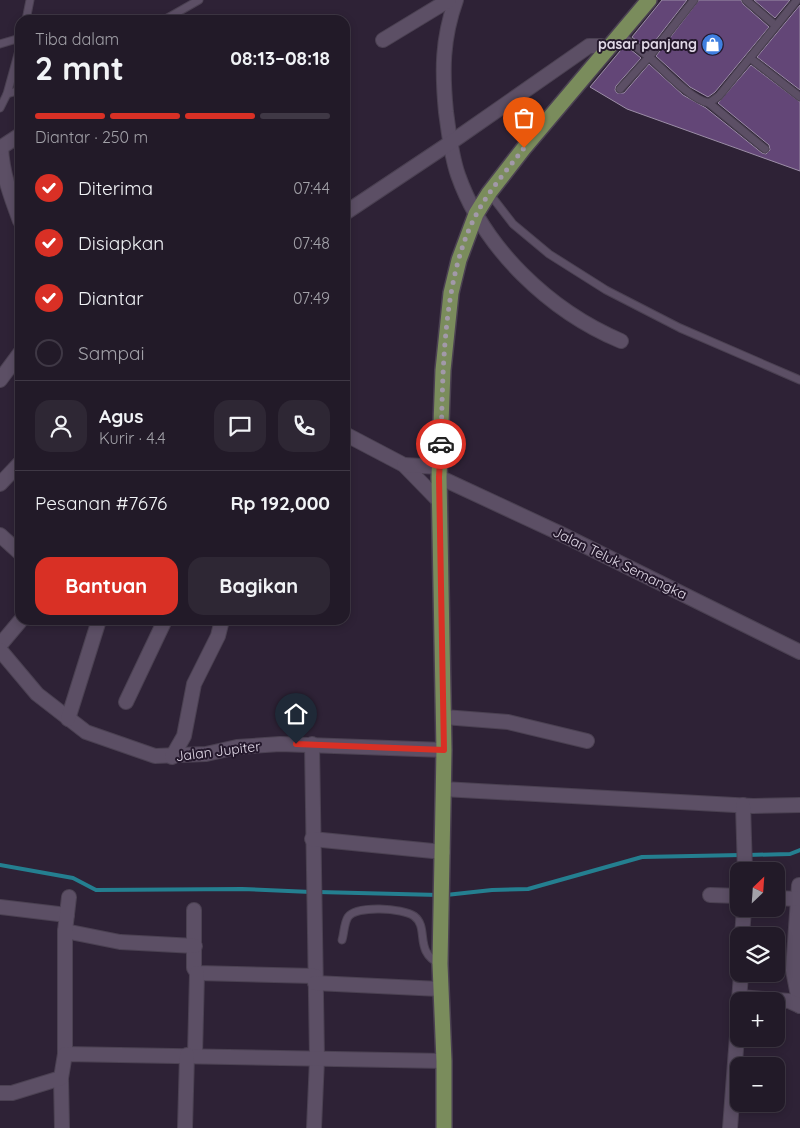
<!DOCTYPE html>
<html lang="id">
<meta charset="utf-8">
<style>
:root{--surface:#221a28;--page:#2e2734;--text:#f1f3f6;--muted:#a2a1a8;--line:#3f3845;--accent:#d93025}
body{margin:0;font-family:Quicksand,sans-serif;background:var(--page);color:var(--text);height:100vh;display:flex;flex-direction:column;font-size:19px;white-space:nowrap}
*{box-sizing:border-box;margin:0}
p{font-size:16px;color:var(--muted)}
.icon{flex:none;width:28px;height:28px;fill:none;stroke:currentColor;stroke-width:2;stroke-linecap:round;stroke-linejoin:round}
.map{position:relative;flex:1;overflow:hidden}
.sheet{position:absolute;left:15px;top:15px;width:335px;height:610px;display:flex;flex-direction:column;background:var(--surface);border-radius:15px;box-shadow:0 2px 8px #0003,0 0 0 1px var(--line)}
.sheet>*{flex:none}
.needle{width:32px;rotate:25deg}
.buttons{position:absolute;left:730px;top:862px;display:grid;gap:10px}
.buttons a{display:grid;place-items:center;width:55px;height:55px;border-radius:10px;background:var(--surface);box-shadow:0 2px 8px #0003,0 0 0 1px var(--line);font-size:25px}
.pin{position:absolute;display:grid;place-items:center;width:42px;height:42px;color:#fff;margin:-51px -21px;border-radius:50% 50% 50% 0;rotate:-45deg;box-shadow:0 0 5px #0007}
.pin .icon{rotate:45deg}
.courier{position:absolute;display:grid;place-items:center;width:50px;height:50px;margin:-25px;border:4px solid #d93025;border-radius:50%;background:#fff;color:#222;box-shadow:0 1px 6px #0007}
.overview em{font-style:normal;font-weight:800}
.overview div{display:flex;flex-direction:column-reverse}
.overview{display:flex;align-items:center;justify-content:space-between;height:85px;padding:0 20px}
h1{font-size:32px;font-weight:800;line-height:38px}
.bar{display:grid;grid-template-columns:repeat(4,1fr);gap:8px 5px;align-content:center;height:60px;padding:0 20px}
.bar i{height:6px;border-radius:4px;background:var(--line)}
.bar .selected{background:var(--accent)}
.bar p{grid-column:span 4}
.line{display:flex;align-items:center;gap:12px;padding:0 20px;border-top:1px solid var(--line)}
.line div{flex:1}
.round{display:grid;place-items:center;flex:none;width:52px;height:52px;border-radius:15px;background:var(--page)}
ol{padding:0 20px;list-style:none}
li{display:flex;align-items:center;gap:15px;height:55px}
li p{margin-inline-start:auto}
li .icon{padding:5px;border-radius:50%;background:var(--accent);color:#fff;stroke-width:4}
li:last-child{color:var(--muted)}
li i{width:28px;height:28px;border:2px solid var(--line);border-radius:50%}
.button{display:flex;gap:10px;margin-top:auto;padding:10px 20px}
.button a{flex:1;height:58px;border-radius:15px;background:var(--accent);color:#fff;font-size:20px;font-weight:800;line-height:58px;text-align:center}
.button a+a{background:var(--page);color:var(--text)}
.map>svg:first-child{display:block}
.lines{fill:none;stroke-linecap:round;stroke-linejoin:round}
.stream{stroke:#247f90;stroke-width:4}
.building{fill:#634677;stroke:#9c8ea7}
.service-casing{stroke:#4b4152;stroke-width:9}
.minor-casing{stroke:#4b4152;stroke-width:16}
.trunk-casing{stroke:#4b4152;stroke-width:18}
.service{stroke:#5c4f65;stroke-width:7}
.minor{stroke:#5c4f65;stroke-width:14}
.trunk{stroke:#7a8c5c;stroke-width:15}
.done{stroke:#a299a9;stroke-width:5;stroke-dasharray:0 9}
.route{stroke:#d93025;stroke-width:6}
.labels{text-anchor:middle;dominant-baseline:central;stroke-width:4;stroke-linejoin:round;paint-order:stroke}
.poi-label{font-size:14px;font-weight:bold;fill:#e1d9e7;stroke:#24182c;text-anchor:end}
.street-label{font-size:14px;fill:#e1d9e7;stroke:#24182c}
</style>
<div class="map">
<svg width="800" height="1128" viewBox="0 0 800 1128">
<rect width="100%" height="100%" fill="#2e2236"/>
<g class="lines">
<g class="stream">
<polyline points="748,855 790,854 800,850"/>
<polyline points="0,865 73,878 96,890 242,889 311,892"/>
<polyline points="318,892 439,895"/>
<polyline points="446,895 492,890 528,889 642,857 741,855"/>
</g>
</g>
<g class="building">
<polygon points="662,0 687,0 648,50 632,37"/>
<polygon points="699,0 741,0 743,4 769,27 715,92 708,97 690,87 656,56"/>
<polygon points="754,0 790,0 775,18"/>
<polygon points="800,5 800,90 757,57"/>
<polygon points="625,45 641,58 616,86 615,90 617,93 624,93 649,64 683,95 706,108 762,153 766,154 770,150 769,145 718,103 751,65 800,102 800,171 627,109 590,87"/>
</g>
<g class="lines">
<defs>
<g id="service">
<polyline points="746,0 776,26"/>
<polyline points="26,20 30,0"/>
<polyline points="164,20 199,0"/>
<polyline points="620,34 649,57 694,0"/>
<polyline points="0,44 20,38"/>
<polyline points="750,58 800,97"/>
<path d="M620,89L649,57C663,69 692,101 709,103L719,96L797,0"/>
<polyline points="7,94 20,90"/>
<polyline points="709,103 765,149"/>
<polyline points="0,108 7,94 20,47"/>
<polyline points="489,193 513,224 549,254 606,290 680,328 800,380"/>
<path d="M342,940C344,934 344,923 348,917C356,905 403,908 414,916C430,928 413,951 440,964"/>
</g>
<g id="minor">
<path d="M456,0C442,39 442,71 446,112C449,133 451,155 458,175C484,249 550,311 621,341"/>
<polyline points="383,40 449,0"/>
<path d="M1,147C2,173 11,197 20,221"/>
<polyline points="0,148 20,135"/>
<polyline points="345,213 450,143 589,46 601,46 606,51"/>
<polyline points="0,380 20,353"/>
<polyline points="345,434 404,465 440,502"/>
<polyline points="404,465 440,467"/>
<polyline points="439,477 557,532 800,652"/>
<polyline points="0,484 20,463"/>
<polyline points="0,535 20,553"/>
<polyline points="0,645 21,620"/>
<polyline points="0,650 37,694 86,732 155,756 206,754 237,747 280,744 444,750"/>
<polyline points="126,702 165,620"/>
<polyline points="444,717 508,722 587,741"/>
<polyline points="68,719 99,620"/>
<polyline points="312,744 317,1059 314,1128"/>
<polyline points="172,757 184,736 194,684 218,636 222,620"/>
<polyline points="443,789 753,806 800,805"/>
<polyline points="743,805 745,871"/>
<polyline points="312,839 443,852"/>
<polyline points="799,885 793,970 800,1006"/>
<polyline points="710,895 739,896"/>
<polyline points="776,898 798,899"/>
<polyline points="0,907 67,915"/>
<polyline points="194,910 194,968 197,973 315,976"/>
<polyline points="65,931 120,942 195,946"/>
<polyline points="742,936 744,909"/>
<polyline points="315,983 440,989"/>
<polyline points="740,997 789,1001 800,1006"/>
<polyline points="739,1001 741,974"/>
<polyline points="65,1054 65,931 69,897"/>
<polyline points="195,1055 197,973"/>
<polyline points="61,1078 62,1128"/>
<polyline points="0,1093 12,1093 61,1078 65,1054 444,1061"/>
<polyline points="185,1128 187,1055"/>
<polyline points="730,1128 739,1010"/>
</g>
<polyline id="trunk" points="444,1128 444,1061 440,964 444,750 439,477 443,370 451,293 459,260 476,214 489,193 524,148 649,0"/>
</defs>
<use href="#service" class="service-casing"/>
<use href="#minor" class="minor-casing"/>
<use href="#trunk" class="trunk-casing"/>
<use href="#service" class="service"/>
<use href="#minor" class="minor"/>
<use href="#trunk" class="trunk"/>
</g>
<g class="lines">
<path class="done" d="M441,444C443,372 442,277 477,213C490,189 508,169 524,148"/>
<polyline class="route" points="296,744 444,750 439,477 441,444"/>
</g>
<defs>
<symbol id="shop-disc" viewBox="-11 -11 22 22"><circle r="9.5" fill="#3f7fe0" stroke="#24182c"/><path d="M-5-2.5h2.3a2.7 3.5 0 0 1 5.4 0H5L5.5 6h-11ZM-1.5-2.5h3a1.5 2.3 0 0 0-3 0Z" fill="#fff"/></symbol>
</defs>
<g fill-rule="evenodd">
<use href="#shop-disc" x="700" y="32" width="25" height="25"/>
</g>
<g class="labels">
<g class="poi-label">
<text x="697" y="44">pasar panjang</text>
</g>
<g class="street-label">
<text transform="translate(620 563) rotate(26)">Jalan Teluk Semangka</text>
<text transform="translate(218 751) rotate(-7)">Jalan Jupiter</text>
</g>
</g>
</svg>
<div class="buttons">
<a><svg class="needle" viewBox="-14 -14 28 28"><path d="M0-13l5 13h-10z" fill="#e53935"/><path d="M0 13l5-13h-10z" fill="#a2a1a8"/></svg></a>
<a><svg class="icon" aria-label="layers" viewBox="0 0 24 24"><path d="M12 4l9 5-9 5-9-5zM3 14l9 5 9-5"/></svg></a>
<a>+</a>
<a>−</a>
</div>
<div class="pin" style="left:524px;top:148px;background:#ea580c"><svg class="icon" aria-label="bag" viewBox="0 0 24 24"><path d="M5 8h14l-1 12H6zM9 8a3 3 0 0 1 6 0"/></svg></div>
<div class="pin" style="left:296px;top:744px;background:#1f2937"><svg class="icon" aria-label="home" viewBox="0 0 24 24"><path d="M3 11l9-7 9 7M6 9v11h12V9"/></svg></div>
<div class="courier" style="left:441px;top:444px"><svg class="icon" aria-label="car" viewBox="0 0 24 24"><path d="M5 17H2v-5l4-1 3-4h7l3 4 3 1v5h-3M9 17h6M6 11h13"/><circle cx="7" cy="17" r="2"/><circle cx="17" cy="17" r="2"/></svg></div>
<section class="sheet">
<div class="overview"><div><h1>2 mnt</h1><p>Tiba dalam</p></div><em>08:13–08:18</em></div>
<div class="bar"><i class="selected"></i><i class="selected"></i><i class="selected"></i><i></i><p>Diantar · 250 m</p></div>
<ol>
<li><svg class="icon" aria-label="check" viewBox="0 0 24 24"><path d="M5 12l5 5 9-10"/></svg>Diterima<p>07:44</p></li>
<li><svg class="icon" aria-label="check" viewBox="0 0 24 24"><path d="M5 12l5 5 9-10"/></svg>Disiapkan<p>07:48</p></li>
<li><svg class="icon" aria-label="check" viewBox="0 0 24 24"><path d="M5 12l5 5 9-10"/></svg>Diantar<p>07:49</p></li>
<li><i></i>Sampai</li>
</ol>
<div class="line" style="height:90px"><a class="round"><svg class="icon" aria-label="person" viewBox="0 0 24 24"><circle cx="12" cy="8" r="4"/><path d="M4 21q1-7 8-7t8 7"/></svg></a><div><b>Agus</b><p>Kurir · 4.4</p></div><a class="round"><svg class="icon" aria-label="chat" viewBox="0 0 24 24"><path d="M4 5h16v11H9l-5 4z"/></svg></a><a class="round"><svg class="icon" aria-label="phone" viewBox="0 0 24 24"><path d="M5 4h4l2 5-3 2q2 4 5 5l2-3 5 2v4C11 20 4 13 5 4z"/></svg></a></div>
<div class="line" style="height:65px"><div>Pesanan #7676</div><b>Rp 192,000</b></div>
<div class="button"><a>Bantuan</a><a>Bagikan</a></div>
</section>
</div>
